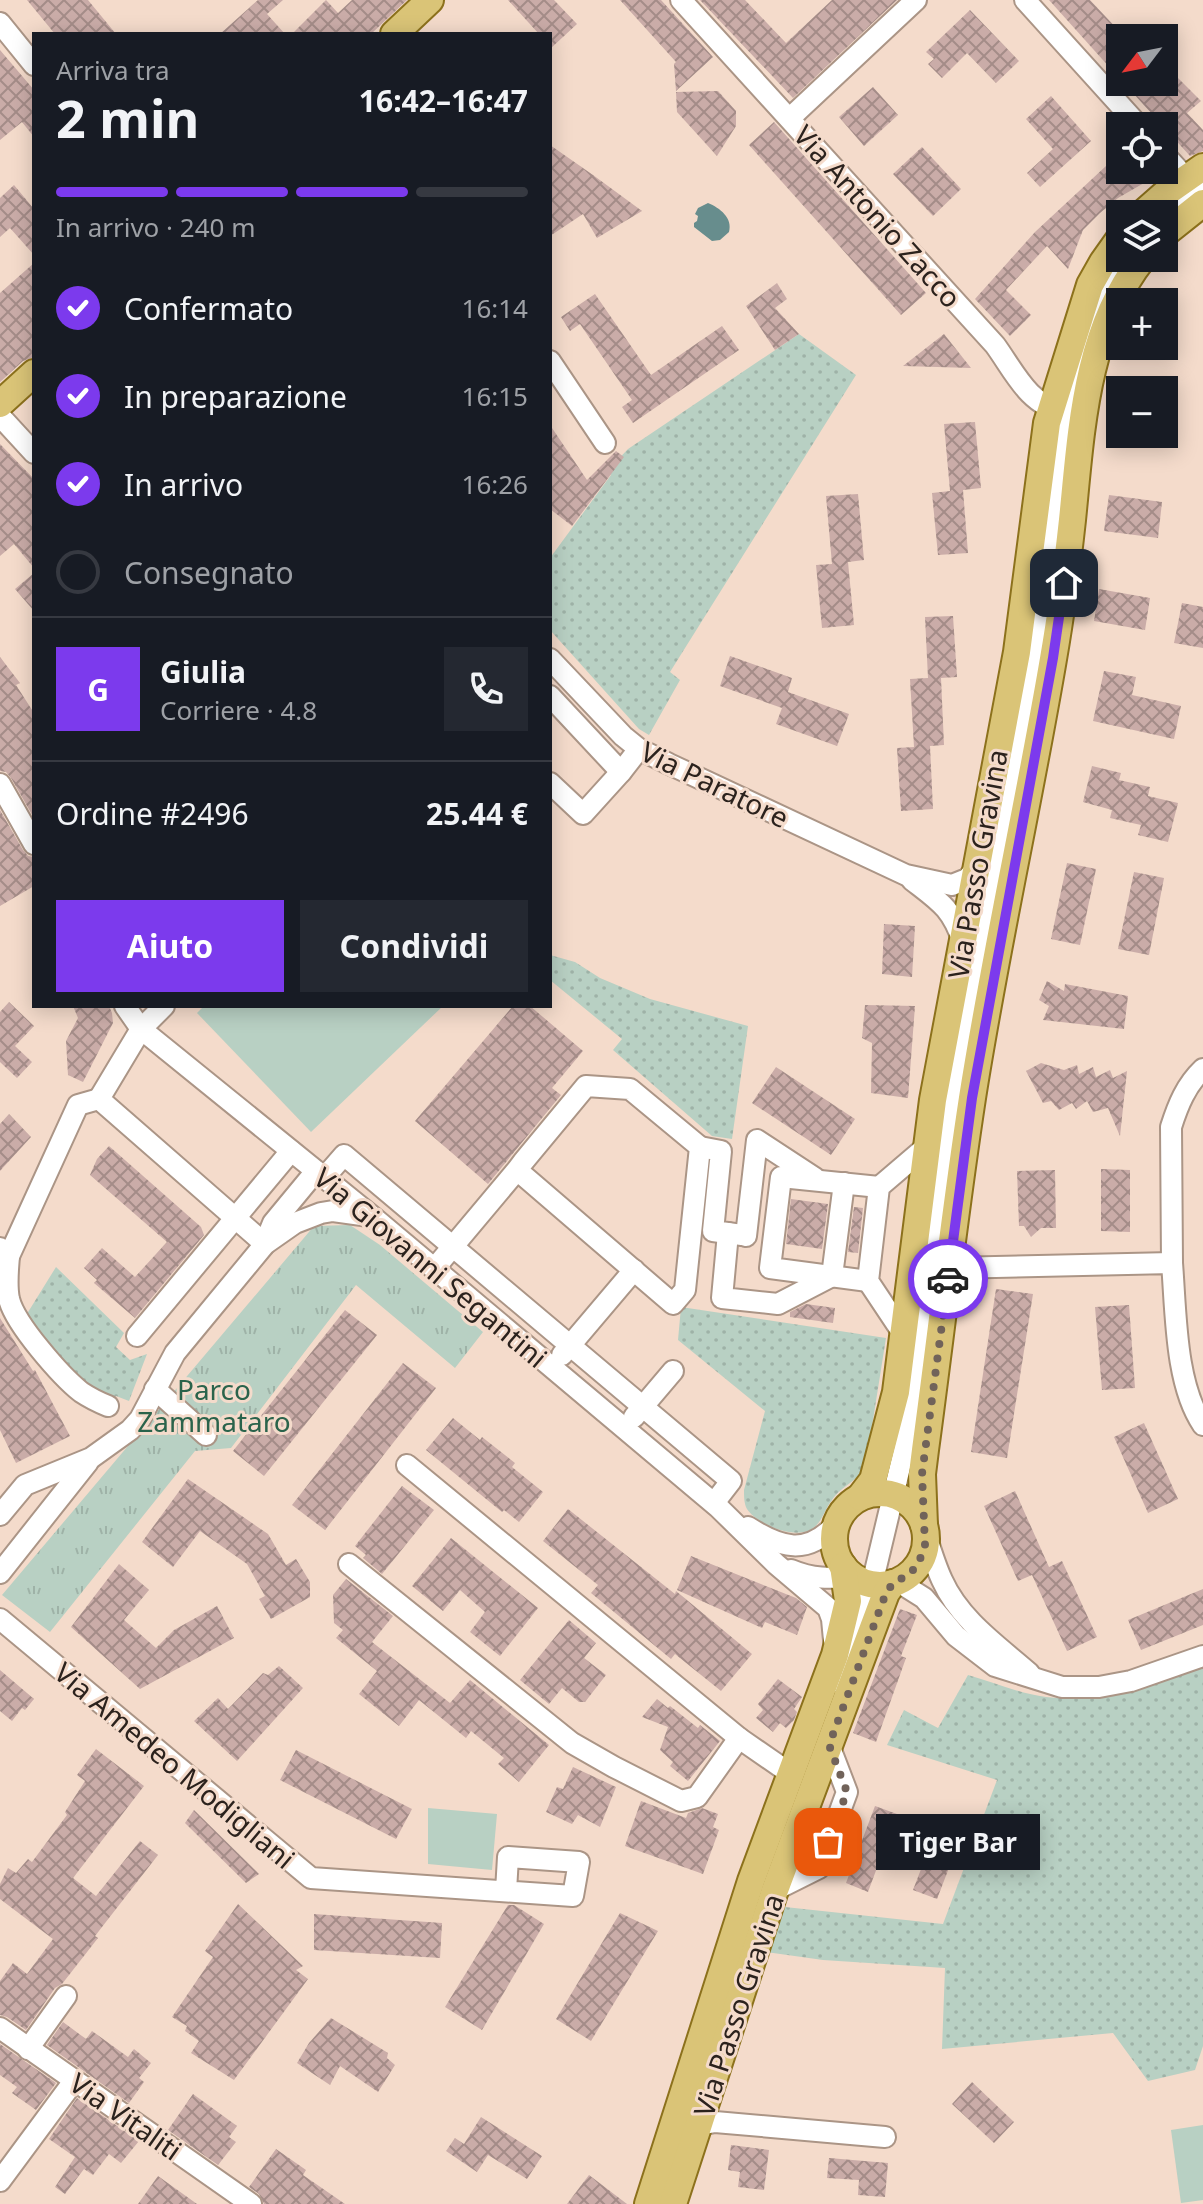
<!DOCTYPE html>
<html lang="it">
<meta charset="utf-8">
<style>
:root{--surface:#171b24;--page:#242831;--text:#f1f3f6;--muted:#9ea1a6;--line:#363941;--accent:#7c3aed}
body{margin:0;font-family:"Noto Sans",sans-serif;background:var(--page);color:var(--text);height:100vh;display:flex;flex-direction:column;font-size:30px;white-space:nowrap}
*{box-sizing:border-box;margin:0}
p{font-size:26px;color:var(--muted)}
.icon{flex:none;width:44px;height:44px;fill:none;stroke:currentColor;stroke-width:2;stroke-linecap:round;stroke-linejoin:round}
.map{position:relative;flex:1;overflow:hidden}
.details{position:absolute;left:32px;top:32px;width:520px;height:976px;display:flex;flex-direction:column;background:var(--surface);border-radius:0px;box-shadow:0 4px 20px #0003}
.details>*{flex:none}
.needle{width:52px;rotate:238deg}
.tools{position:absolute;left:1106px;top:24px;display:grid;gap:16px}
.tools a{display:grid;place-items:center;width:72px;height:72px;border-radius:0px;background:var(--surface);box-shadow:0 4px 20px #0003;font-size:40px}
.pin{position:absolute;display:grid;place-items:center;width:68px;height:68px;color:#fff;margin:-34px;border-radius:16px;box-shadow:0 4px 12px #0006}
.courier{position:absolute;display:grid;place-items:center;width:80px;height:80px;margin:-40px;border:6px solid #7c3aed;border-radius:50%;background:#fff;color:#222;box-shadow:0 2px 10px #0007}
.bubble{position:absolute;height:56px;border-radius:0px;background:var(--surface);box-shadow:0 4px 20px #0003;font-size:26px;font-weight:700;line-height:56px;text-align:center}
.head em{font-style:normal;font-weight:700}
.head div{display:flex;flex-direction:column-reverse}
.head{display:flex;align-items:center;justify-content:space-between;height:136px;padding:0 24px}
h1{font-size:52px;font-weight:700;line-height:60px}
.bar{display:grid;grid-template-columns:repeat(4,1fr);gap:12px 8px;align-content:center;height:96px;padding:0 24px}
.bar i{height:10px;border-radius:6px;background:var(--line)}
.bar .current{background:var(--accent)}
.bar p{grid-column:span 4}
.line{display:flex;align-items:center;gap:20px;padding:0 24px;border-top:2px solid var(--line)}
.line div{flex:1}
.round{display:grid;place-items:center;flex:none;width:84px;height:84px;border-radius:0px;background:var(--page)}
ol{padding:0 24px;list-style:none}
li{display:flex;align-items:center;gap:24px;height:88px}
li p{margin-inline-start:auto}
li .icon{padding:8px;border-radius:50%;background:var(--accent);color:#fff;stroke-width:4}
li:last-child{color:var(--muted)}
li i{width:44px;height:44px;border:4px solid var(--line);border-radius:50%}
.primary-button{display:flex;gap:16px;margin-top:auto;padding:16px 24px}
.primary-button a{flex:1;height:92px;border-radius:0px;background:var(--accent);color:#fff;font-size:32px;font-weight:700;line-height:92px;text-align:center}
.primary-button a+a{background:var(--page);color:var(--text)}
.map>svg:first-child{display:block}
.grass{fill:url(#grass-dots)}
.park{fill:url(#park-tufts)}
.garden{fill:#b8d0c3}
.water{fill:#678d8d}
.building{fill:url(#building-cross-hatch)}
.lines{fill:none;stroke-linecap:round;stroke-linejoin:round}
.minor-casing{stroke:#ab9586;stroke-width:24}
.major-casing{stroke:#8c711c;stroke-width:30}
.minor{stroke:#fff;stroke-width:20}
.major{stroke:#dac477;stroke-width:26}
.done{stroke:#71635a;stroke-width:8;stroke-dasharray:0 14.4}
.route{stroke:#7c3aed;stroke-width:10}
.labels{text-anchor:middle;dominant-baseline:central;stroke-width:6;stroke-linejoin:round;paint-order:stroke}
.street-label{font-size:28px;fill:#2b221d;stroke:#f4dbcb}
.park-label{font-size:28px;fill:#2a634b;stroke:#f4dbcb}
</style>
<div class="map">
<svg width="1203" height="2204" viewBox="0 0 1203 2204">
<defs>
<pattern id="grass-dots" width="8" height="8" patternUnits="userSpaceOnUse" patternTransform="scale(2)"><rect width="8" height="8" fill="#b8d0c3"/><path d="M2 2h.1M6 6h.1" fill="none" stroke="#9eb2a7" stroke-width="1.8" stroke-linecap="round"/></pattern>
<pattern id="park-tufts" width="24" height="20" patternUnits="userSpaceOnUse" patternTransform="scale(2)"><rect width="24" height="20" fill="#b8d0c3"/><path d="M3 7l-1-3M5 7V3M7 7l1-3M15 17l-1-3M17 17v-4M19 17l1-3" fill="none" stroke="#9eb2a7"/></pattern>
<pattern id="building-cross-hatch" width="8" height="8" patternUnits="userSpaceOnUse" patternTransform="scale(2)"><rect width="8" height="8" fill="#caaca8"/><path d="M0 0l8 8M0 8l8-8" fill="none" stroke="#a48c88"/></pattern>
</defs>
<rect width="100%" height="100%" fill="#f4dbcb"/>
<g class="grass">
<polygon points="799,334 856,375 670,672 680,680 649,735 639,729 550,630 550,558 611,475 607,471 628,449"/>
<polygon points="550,955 575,962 600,978 650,999 748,1026 732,1139 712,1136 613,1050 622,1039 550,980"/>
<polygon points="56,1267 124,1333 116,1347 130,1360 147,1354 129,1401 116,1396 111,1401 64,1368 25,1317"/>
<path d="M681,1307L886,1338L866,1464C857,1483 842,1485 832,1500C824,1510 822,1524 810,1530C792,1539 757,1524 747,1509C744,1504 744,1496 744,1490L765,1411L678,1340Z"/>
<path d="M1203,1666V2046L1195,2070L1148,2081L1113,2033L942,2049L945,1968L823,1960L766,1952L785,1907L943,1924L997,1780L887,1745L904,1710L938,1728L968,1675C993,1682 1021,1694 1046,1697C1100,1704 1153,1682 1203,1666Z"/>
</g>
<polygon class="park" points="350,1225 380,1245 483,1332 455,1368 356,1285 231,1448 195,1451 50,1632 2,1595 314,1226"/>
<g class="garden">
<polygon points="204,1006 443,1006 311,1132 197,1013"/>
<polygon points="428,1808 497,1814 492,1870 428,1864"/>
<polygon points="1203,2125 1203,2200 1181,2203 1171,2130"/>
</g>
<path class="water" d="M708,203C720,208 733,218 729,232L720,240L712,241L694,227V223L697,221L698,216L695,214L698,208Z"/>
<g class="building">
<polygon points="27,0 88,0 116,34 55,34"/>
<polygon points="258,0 283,0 267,14 285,34 220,34"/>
<polygon points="326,0 338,13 352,0 407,0 371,34 292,34"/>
<polygon points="508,0 554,0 577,24 550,49 550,34 539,34"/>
<polygon points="620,0 661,0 713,57 676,91 674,64 676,62"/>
<polygon points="700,0 745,0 786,43 832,0 897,0 793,98"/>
<polygon points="1049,0 1090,0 1120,32 1120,79"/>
<polygon points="970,10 1019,61 996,83 967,53 942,78 928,64 934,59 926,52"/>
<polygon points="0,50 34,90 34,137 22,122 0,140"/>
<polygon points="1174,74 1201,101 1187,113 1203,130 1203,151 1190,156 1123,82 1167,82"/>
<polygon points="873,87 898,115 864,146 839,117"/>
<polygon points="718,91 736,111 736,126 717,156 677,112 676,92"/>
<polygon points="1051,96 1091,141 1040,187 1027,173 1053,149 1026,119"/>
<polygon points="774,122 926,293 901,315 749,145"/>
<polygon points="550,145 593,175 642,211 597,238 583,214 550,236"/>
<polygon points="922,147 961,189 933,216 893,174"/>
<polygon points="1120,153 1120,170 1161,170 1163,172 1118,198 1100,213 1083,230 1068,269 1047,246 1006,290 1031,315 1010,336 975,299 1035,232"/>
<polygon points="14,185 34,209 34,255 10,228 0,237 0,198"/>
<polygon points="34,263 34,357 23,361 0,382 0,293"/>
<polygon points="777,283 787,299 775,308 799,334 775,350 746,306"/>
<polygon points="595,294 651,375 722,326 739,350 633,423 622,407 632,400 580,324 570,331 561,317"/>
<polygon points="944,334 971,368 903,366"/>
<polygon points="975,422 981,488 963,490 968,553 938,555 932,493 950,491 944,424"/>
<polygon points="550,425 587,480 616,451 624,457 572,526 550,509"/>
<polygon points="0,444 34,479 34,568 14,544 0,556"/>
<polygon points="858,494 864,560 848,562 854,625 822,628 816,565 832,564 826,496"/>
<polygon points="1109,495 1162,502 1158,538 1104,531"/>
<polygon points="34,573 34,611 15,589"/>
<polygon points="1099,589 1150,598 1145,630 1094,621"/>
<polygon points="1182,603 1203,607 1203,648 1174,643"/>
<polygon points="953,616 957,677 941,678 944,745 930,746 933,809 901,811 897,748 914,747 910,679 928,678 925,617"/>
<polygon points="730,656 792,678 788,692 849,714 837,746 776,724 782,708 720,686"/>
<polygon points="0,657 20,683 16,685 34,713 34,818 11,778 6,772 0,771"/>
<polygon points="1104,671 1136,677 1132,695 1181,706 1174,739 1093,721"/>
<polygon points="1092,766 1121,773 1119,780 1150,787 1148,796 1178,803 1168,842 1138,835 1141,825 1110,818 1112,810 1083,802"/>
<polygon points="0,810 23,850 28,856 34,857 34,886 0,906"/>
<polygon points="1067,863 1096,869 1080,945 1051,939"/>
<polygon points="1134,872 1164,878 1149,955 1118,949"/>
<polygon points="884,924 915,926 912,977 882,974"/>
<polygon points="1047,981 1064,991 1065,984 1128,996 1124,1029 1043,1020 1049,1006 1039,1000"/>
<polygon points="9,1002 34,1026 15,1046 32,1062 17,1078 0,1062 0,1012"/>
<polygon points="865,1005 915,1006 908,1098 871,1093 872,1043 862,1038"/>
<polygon points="73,1006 109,1006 112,1013 113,1023 83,1082 68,1075 66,1041 78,1018"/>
<polygon points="513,1006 530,1006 583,1051 552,1088 561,1095 488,1184 415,1121"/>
<polygon points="1041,1063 1064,1070 1077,1065 1079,1074 1093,1067 1096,1077 1110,1070 1113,1078 1127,1071 1120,1136 1108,1108 1093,1112 1087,1101 1076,1109 1072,1103 1059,1110 1051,1101 1043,1103 1026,1071"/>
<polygon points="776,1067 855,1119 831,1155 752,1103"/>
<polygon points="9,1114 31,1137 0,1171 0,1124"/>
<polygon points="109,1146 201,1227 204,1235 135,1318 94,1283 97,1280 84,1268 102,1248 135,1277 167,1242 90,1175 97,1159"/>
<polygon points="1101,1169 1130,1170 1130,1232 1101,1231"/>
<polygon points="1055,1170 1056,1228 1041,1228 1031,1237 1024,1226 1019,1226 1017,1171"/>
<polygon points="791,1199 828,1204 822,1249 786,1244"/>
<polygon points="854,1207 863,1208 858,1253 848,1252"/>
<polygon points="996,1289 1033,1294 1007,1458 971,1452"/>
<polygon points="806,1304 835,1308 833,1323 790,1317 790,1312"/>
<polygon points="1129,1305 1135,1388 1102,1390 1095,1307"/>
<polygon points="345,1310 377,1335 264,1476 233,1451"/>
<polygon points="0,1318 33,1371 35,1370 70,1436 16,1463 0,1430"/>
<polygon points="403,1363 436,1388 325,1530 292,1505"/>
<polygon points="453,1418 480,1440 482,1437 515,1463 512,1467 543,1492 519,1522 504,1510 502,1512 426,1450"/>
<polygon points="1144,1423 1178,1499 1148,1513 1114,1437"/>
<polygon points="188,1479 268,1534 286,1565 296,1559 310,1582 310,1597 271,1619 259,1599 265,1596 247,1564 200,1531 173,1567 142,1542"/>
<polygon points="402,1486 434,1510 382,1574 363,1558 366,1555 355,1546"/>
<polygon points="1015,1491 1049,1567 1062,1561 1097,1637 1067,1651 1032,1575 1018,1581 984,1506"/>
<polygon points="568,1509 675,1594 676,1591 752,1654 721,1691 675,1654 671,1659 591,1593 598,1585 543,1541"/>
<polygon points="451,1538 538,1608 500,1656 470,1632 485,1612 460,1590 443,1611 412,1586"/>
<polygon points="691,1556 796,1598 807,1607 797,1635 765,1622 762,1628 677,1590"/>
<polygon points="119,1564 149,1590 124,1620 156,1648 174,1630 217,1606 234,1638 140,1689 71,1627"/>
<polygon points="346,1579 393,1616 372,1642 450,1703 470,1680 549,1745 519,1782 498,1764 504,1758 471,1731 466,1738 419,1700 399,1726 359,1694 377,1671 336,1638 343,1630 334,1623 333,1595"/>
<polygon points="1203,1589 1203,1625 1141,1650 1128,1620"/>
<polygon points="900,1609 917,1615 901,1656 906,1658 876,1742 853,1733"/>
<polygon points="569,1620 596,1643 584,1658 606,1675 585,1702 579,1702 562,1688 549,1704 520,1680"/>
<polygon points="279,1666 303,1688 237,1761 194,1721 218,1698 228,1709 263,1673 268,1675"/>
<polygon points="0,1670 34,1699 25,1710 22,1708 12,1721 0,1711"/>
<polygon points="778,1679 802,1697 794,1709 797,1712 794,1720 786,1728 780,1723 773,1732 756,1718 763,1710 758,1704"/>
<polygon points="657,1699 668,1708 670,1706 698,1728 700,1725 720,1741 688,1781 670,1766 673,1762 660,1750 668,1727 642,1717"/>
<polygon points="96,1749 144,1786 73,1878 96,1896 140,1841 158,1855 95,1936 98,1938 62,1984 55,1988 26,2030 7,2017 0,2015 0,1981 13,1963 27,1974 53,1939 0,1899 0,1884 8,1868 16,1873 28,1859 32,1862 67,1815 65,1812 85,1781 77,1775"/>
<polygon points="296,1750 412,1809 396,1839 280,1780"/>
<polygon points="573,1767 616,1787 600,1827 578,1815 572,1824 546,1812 557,1787 563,1789"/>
<polygon points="641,1801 686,1818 688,1813 702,1808 718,1814 713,1827 719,1830 703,1874 625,1846"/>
<polygon points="875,1806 897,1814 868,1892 846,1883"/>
<polygon points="194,1810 259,1874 246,1883 185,1823"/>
<polygon points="928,1851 952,1860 937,1899 913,1890"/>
<polygon points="238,1904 303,1966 296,1970 308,1979 234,2080 191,2053 199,2041 185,2031 187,2026 172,2017 213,1957 205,1951"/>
<polygon points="508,1905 514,1905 544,1924 482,2030 445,2007"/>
<polygon points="620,1913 658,1931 591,2041 556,2019"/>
<polygon points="314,1914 442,1923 440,1958 314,1950"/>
<polygon points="331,2018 388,2053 387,2058 395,2065 378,2092 340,2066 330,2085 297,2063 309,2043"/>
<polygon points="63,2022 86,2039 92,2031 128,2057 134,2049 151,2063 139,2078 144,2082 129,2103 47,2045"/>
<polygon points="0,2044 56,2083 36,2110 12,2093 17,2087 0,2075"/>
<polygon points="972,2082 1014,2122 994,2143 952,2104"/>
<polygon points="193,2094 237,2126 229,2137 236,2142 218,2165 168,2130"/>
<polygon points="77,2098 139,2141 121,2163 109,2154 93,2175 84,2169 65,2194 55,2187 75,2157 49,2139"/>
<polygon points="481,2117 542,2156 527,2179 488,2155 477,2172 446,2151 455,2138 464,2144"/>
<polygon points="731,2145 769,2150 764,2190 738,2187 740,2172 728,2170"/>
<polygon points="276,2149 306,2170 303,2175 345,2204 264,2204 259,2194 249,2187"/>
<polygon points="829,2158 888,2163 885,2197 858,2195 859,2180 827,2178"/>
<polygon points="589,2175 627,2204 567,2204"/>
<polygon points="158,2176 197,2204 138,2204"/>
</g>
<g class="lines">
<defs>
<g id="minor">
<path d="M681,0L995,345C1014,371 1029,406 1063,411"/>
<polyline points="1025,0 1139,126"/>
<polyline points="0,23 34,65"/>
<polyline points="790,118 916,0"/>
<polyline points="1164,154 1186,178"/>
<polyline points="1164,214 1203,185"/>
<polyline points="550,361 605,443"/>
<polyline points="0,416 34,453"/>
<polyline points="550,659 623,736 639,749 669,764 906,875 952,885 967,879 975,870"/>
<polyline points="550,696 621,772"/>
<polyline points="550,783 583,814 621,772 639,749"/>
<polyline points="0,784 34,844"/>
<path d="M912,880C939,901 952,908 963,942"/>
<polyline points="125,1006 141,1029 373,1217 718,1507 776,1564 828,1608 832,1619 834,1640"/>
<polyline points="164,1006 141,1029 99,1099 265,1244"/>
<polyline points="700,1147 721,1151 713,1231 742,1235"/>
<polyline points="324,1178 344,1155 731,1481 714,1503"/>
<polyline points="728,1233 722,1298 778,1304 832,1276 844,1183"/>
<polyline points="746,1236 757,1140 815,1178"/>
<polyline points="266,1240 273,1223 316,1171"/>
<polyline points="0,1248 9,1256 78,1105 99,1099"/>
<path d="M9,1256C8,1270 6,1285 9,1299C15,1324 61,1376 81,1392C90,1398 98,1402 108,1406"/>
<path d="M1172,1263L1171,1127C1178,1105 1186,1085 1203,1069"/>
<path d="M950,1268L1172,1263C1176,1312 1175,1384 1203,1425"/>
<polyline points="434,1269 517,1170 523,1162 586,1086 630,1089 700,1147 685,1290 673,1304 517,1170"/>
<polyline points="868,1281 770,1268 781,1177 879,1187"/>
<polyline points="902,1332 868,1281 879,1187 927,1146"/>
<polyline points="137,1336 291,1151"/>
<polyline points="562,1355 634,1270"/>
<polyline points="155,1389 206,1435"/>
<polyline points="634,1417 673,1371"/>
<polyline points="407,1465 739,1738 791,1774"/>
<polyline points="0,1515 25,1485 91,1458 130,1430 140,1419 175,1353 265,1244 295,1223 321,1213 333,1211 369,1216"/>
<path d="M748,1527C781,1548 807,1556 836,1524"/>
<path d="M925,1532C930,1548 935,1565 942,1580C960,1620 997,1645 1029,1673"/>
<polyline points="349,1564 572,1743 614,1767 681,1801 697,1797 739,1738"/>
<path d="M791,1570C812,1579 830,1579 853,1576"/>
<polyline points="0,1573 88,1462"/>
<polyline points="897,1581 924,1598 956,1636 995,1666 1062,1687 1099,1687 1131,1681 1203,1656"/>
<polyline points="0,1619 311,1878 573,1896 579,1862 508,1857 506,1891"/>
<polyline points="839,1682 872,1584 910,1425 952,1105 1034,661 1067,411 1089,331 1104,291 1124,258"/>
<polyline points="775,1890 819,1868 847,1792 829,1745"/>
<polyline points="0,2028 251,2204"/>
<polyline points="28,2049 66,1996"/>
<polyline points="699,2125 715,2122 885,2137"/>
<polyline points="0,2181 74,2081"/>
</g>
<g id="major">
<polyline points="394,34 430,0"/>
<polyline points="1142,214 1167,192 1203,167"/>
<polyline points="1164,234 1203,203"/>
<polyline points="0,404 34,373"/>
<circle cx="880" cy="1539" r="46"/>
<polyline points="860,1497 873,1480 896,1392 933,1100 1017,652 1047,423 1090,285 1103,262 1120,238"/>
<path d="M924,1525L922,1474L925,1450C941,1332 954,1215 972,1098C995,951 1028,806 1053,659C1061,613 1067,566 1072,520C1081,432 1085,331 1143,258"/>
<polyline points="648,2204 751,1881 835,1655 848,1601 843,1566"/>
<polyline points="673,2204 775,1890 886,1593 893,1583"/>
</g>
</defs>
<use href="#minor" class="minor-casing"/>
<use href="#major" class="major-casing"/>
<use href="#minor" class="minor"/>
<use href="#major" class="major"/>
</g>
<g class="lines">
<polyline class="done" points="828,1842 847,1792 829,1745 886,1593 893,1583 908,1575 918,1565 925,1545 922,1474 948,1279"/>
<polyline class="route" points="948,1279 972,1098 1053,658 1064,583"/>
</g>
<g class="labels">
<g class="street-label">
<text transform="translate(878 216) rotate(48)">Via Antonio Zacco</text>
<text transform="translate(715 784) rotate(26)">Via Paratore</text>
<text transform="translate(977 864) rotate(-80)">Via Passo Gravina</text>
<text transform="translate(431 1267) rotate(40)">Via Giovanni Segantini</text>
<text transform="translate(175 1765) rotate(40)">Via Amedeo Modigliani</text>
<text transform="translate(738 2005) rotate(-72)">Via Passo Gravina</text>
<text transform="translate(126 2116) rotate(35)">Via Vitaliti</text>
</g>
<g class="park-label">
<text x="214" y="1389">Parco<tspan x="214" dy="32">Zammataro</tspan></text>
</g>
</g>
</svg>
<div class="tools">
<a><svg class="needle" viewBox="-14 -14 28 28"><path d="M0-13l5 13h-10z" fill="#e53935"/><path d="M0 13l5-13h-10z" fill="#9ea1a6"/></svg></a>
<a><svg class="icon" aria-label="locate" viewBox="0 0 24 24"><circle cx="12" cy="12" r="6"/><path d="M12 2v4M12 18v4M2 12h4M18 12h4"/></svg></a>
<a><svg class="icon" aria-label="layers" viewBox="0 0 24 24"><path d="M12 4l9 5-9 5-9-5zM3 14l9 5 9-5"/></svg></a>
<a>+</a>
<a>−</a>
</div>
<div class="pin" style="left:828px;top:1842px;background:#ea580c"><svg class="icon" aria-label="bag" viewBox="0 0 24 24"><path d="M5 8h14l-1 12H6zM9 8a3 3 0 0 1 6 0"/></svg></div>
<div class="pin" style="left:1064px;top:583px;background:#1f2937"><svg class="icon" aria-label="home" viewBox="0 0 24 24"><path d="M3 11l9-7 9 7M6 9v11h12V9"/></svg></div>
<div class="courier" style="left:948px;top:1279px"><svg class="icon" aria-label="car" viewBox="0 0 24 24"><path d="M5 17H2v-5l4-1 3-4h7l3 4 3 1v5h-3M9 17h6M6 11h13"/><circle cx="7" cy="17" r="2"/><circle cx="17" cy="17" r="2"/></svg></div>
<div class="bubble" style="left:876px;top:1814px;width:164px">Tiger Bar</div>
<section class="details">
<div class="head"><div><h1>2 min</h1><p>Arriva tra</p></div><em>16:42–16:47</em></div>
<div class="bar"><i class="current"></i><i class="current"></i><i class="current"></i><i></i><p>In arrivo · 240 m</p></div>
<ol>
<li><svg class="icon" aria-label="check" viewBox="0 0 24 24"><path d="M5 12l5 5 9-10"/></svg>Confermato<p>16:14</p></li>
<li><svg class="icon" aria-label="check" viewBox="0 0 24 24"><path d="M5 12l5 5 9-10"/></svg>In preparazione<p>16:15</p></li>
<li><svg class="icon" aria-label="check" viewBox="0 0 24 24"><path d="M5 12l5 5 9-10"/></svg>In arrivo<p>16:26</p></li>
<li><i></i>Consegnato</li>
</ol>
<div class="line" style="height:144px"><b class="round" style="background:var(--accent);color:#fff">G</b><div><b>Giulia</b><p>Corriere · 4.8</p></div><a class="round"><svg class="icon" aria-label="phone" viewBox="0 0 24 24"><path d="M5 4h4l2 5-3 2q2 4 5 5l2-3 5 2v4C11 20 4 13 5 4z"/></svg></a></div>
<div class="line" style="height:104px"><div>Ordine #2496</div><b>25.44 €</b></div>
<div class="primary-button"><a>Aiuto</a><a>Condividi</a></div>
</section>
</div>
